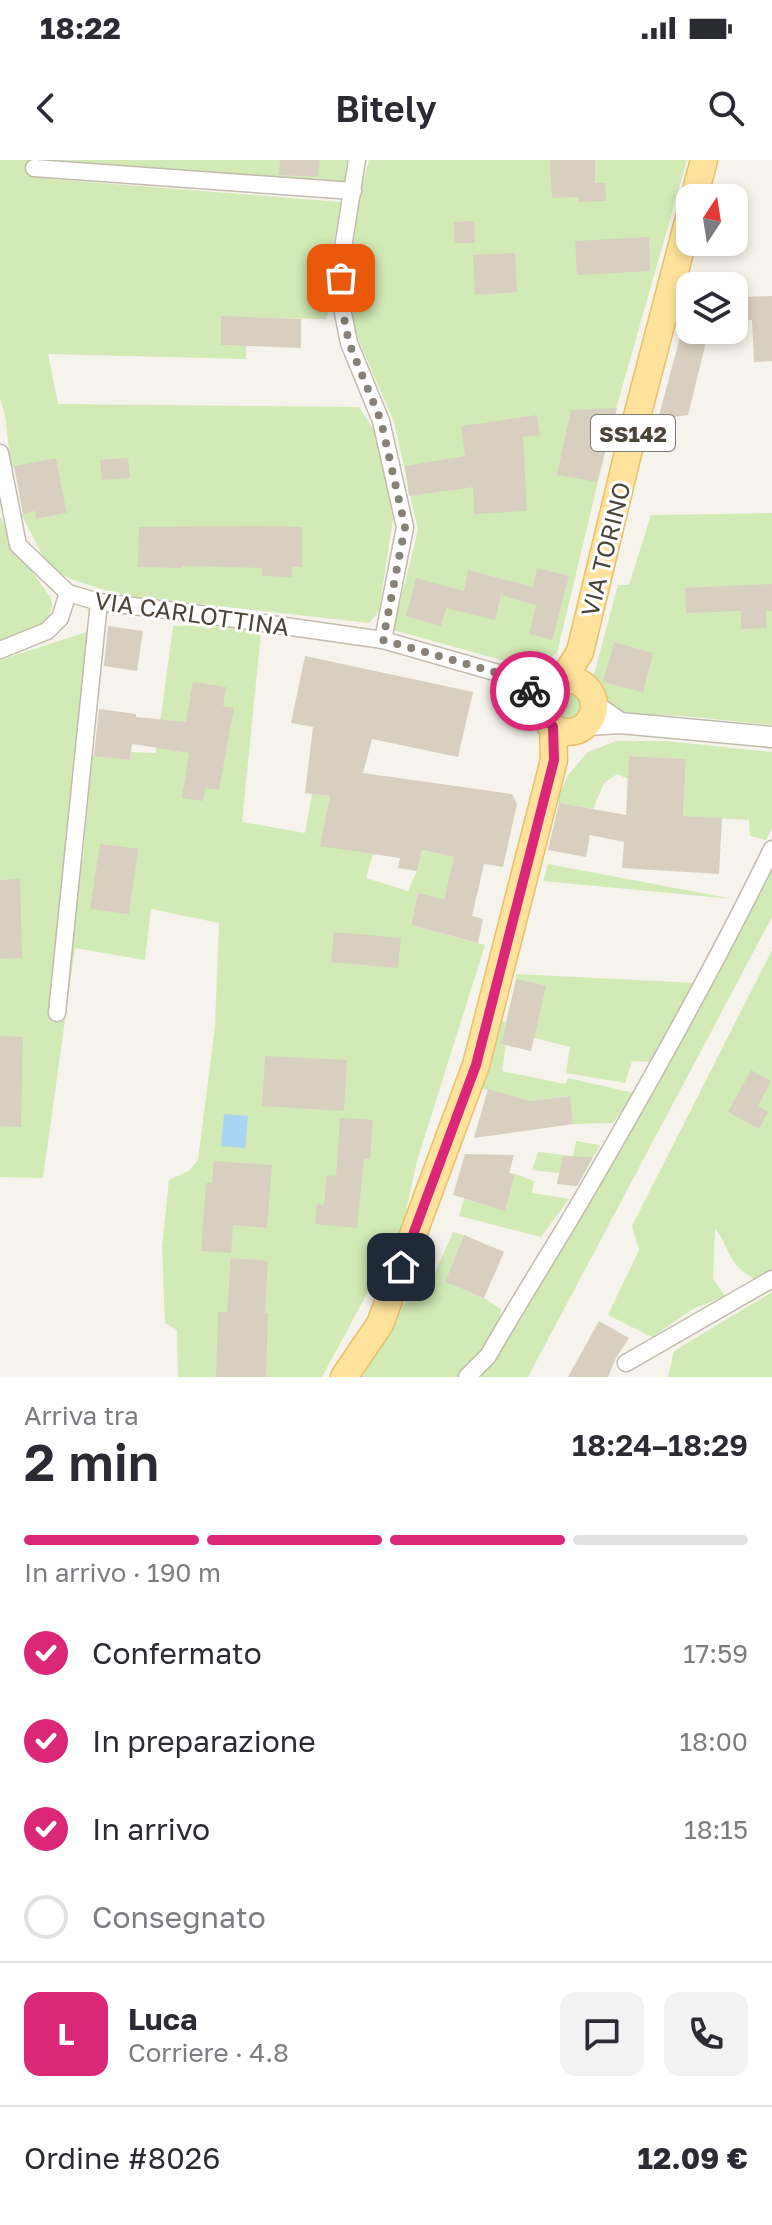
<!DOCTYPE html>
<html lang="it">
<meta charset="utf-8">
<style>
:root{--surface:#fff;--page:#f2f2f3;--text:#2b2b33;--muted:#7c7c81;--line:#e1e1e2;--accent:#db2777}
body{margin:0;font-family:"Golos Text",sans-serif;background:var(--page);color:var(--text);height:100vh;display:flex;flex-direction:column;font-size:30px;white-space:nowrap}
*{box-sizing:border-box;margin:0}
p{font-size:26px;color:var(--muted)}
.icon{flex:none;width:44px;height:44px;fill:none;stroke:currentColor;stroke-width:2;stroke-linecap:round;stroke-linejoin:round}
.map{position:relative;height:1217px;overflow:hidden}
.panel{display:flex;flex-direction:column;background:var(--surface);flex:1}
.panel>*{flex:none}
.needle{width:52px;rotate:12deg}
.buttons{position:absolute;left:676px;top:24px;display:grid;gap:16px}
.buttons a{display:grid;place-items:center;width:72px;height:72px;border-radius:16px;background:var(--surface);box-shadow:0 4px 12px #0003;font-size:40px}
.pin{position:absolute;display:grid;place-items:center;width:68px;height:68px;color:#fff;margin:-34px;border-radius:16px;box-shadow:0 4px 12px #0006}
.courier{position:absolute;display:grid;place-items:center;width:80px;height:80px;margin:-40px;border:6px solid #db2777;border-radius:50%;background:#fff;color:#222;box-shadow:0 2px 10px #0007}
.overview em{font-style:normal;font-weight:600}
.overview div{display:flex;flex-direction:column-reverse}
.overview{display:flex;align-items:center;justify-content:space-between;height:136px;padding:0 24px}
h1{font-size:52px;font-weight:600;line-height:60px}
.bar{display:grid;grid-template-columns:repeat(4,1fr);gap:12px 8px;align-content:center;height:96px;padding:0 24px}
.bar i{height:10px;border-radius:6px;background:var(--line)}
.bar .on{background:var(--accent)}
.bar p{grid-column:span 4}
.line{display:flex;align-items:center;gap:20px;padding:0 24px;border-top:2px solid var(--line)}
.line div{flex:1}
.round{display:grid;place-items:center;flex:none;width:84px;height:84px;border-radius:16px;background:var(--page)}
ol{padding:0 24px;list-style:none}
li{display:flex;align-items:center;gap:24px;height:88px}
li p{margin-inline-start:auto}
li .icon{padding:8px;border-radius:50%;background:var(--accent);color:#fff;stroke-width:4}
li:last-child{color:var(--muted)}
li i{width:44px;height:44px;border:4px solid var(--line);border-radius:50%}
.status{display:flex;justify-content:space-between;align-items:center;height:56px;padding:0 40px;background:var(--surface);direction:ltr}
.status svg{height:22px;fill:currentColor}
header{display:flex;justify-content:space-between;align-items:center;height:104px;padding:0 24px;background:var(--surface);font-size:36px;font-weight:600}
.map>svg:first-child{display:block}
.green{fill:#d2eab5}
.water{fill:#a9d4f2}
.building{fill:#d8cfc1}
.lines{fill:none;stroke-linecap:round;stroke-linejoin:round}
.minor-casing{stroke:#c2bbae;stroke-width:19}
.tertiary-casing{stroke:#c2bbae;stroke-width:23}
.primary-casing{stroke:#e6c16a;stroke-width:29}
.minor{stroke:#fff;stroke-width:16}
.tertiary{stroke:#fff;stroke-width:20}
.primary{stroke:#ffe39c;stroke-width:26}
.done{stroke:#878178;stroke-width:8;stroke-dasharray:0 14.4}
.route{stroke:#db2777;stroke-width:10}
.labels{text-anchor:middle;dominant-baseline:central;stroke-width:6;stroke-linejoin:round;paint-order:stroke}
.shield{fill:#fff;stroke:#817c74;stroke-width:2}
.shield-label{font-size:22px;font-weight:bold;fill:#4b4439}
.street-label{font-size:24px;fill:#4b4439;stroke:#fff}
</style>
<div class="status"><b>18:22</b><svg viewBox="0 0 49 12"><path d="M0 12V9h3v3zM5 12V6h3v6zM10 12V3h3v9zM15 12V0h3v12zM26 1h20v11H26zM47 4h2v5h-2z"/></svg></div>
<header><svg class="icon" aria-label="back" viewBox="0 0 24 24"><path d="M15 5l-7 7 7 7"/></svg>Bitely<svg class="icon" aria-label="search" viewBox="0 0 24 24"><circle cx="10" cy="10" r="6"/><path d="M15 15l6 6"/></svg></header>
<div class="map">
<svg width="772" height="1217" viewBox="0 0 772 1217">
<rect width="100%" height="100%" fill="#f6f3ec"/>
<g class="green">
<polygon points="0,0 347,0 344,24 49,1 50,19 341,42 333,88 330,149 326,159 222,157 221,185 246,186 246,199 48,194 58,244 359,247 377,275 384,304 393,359 379,451 369,463 120,435 71,419 49,408 21,354 34,351 36,359 67,353 56,298 11,307 5,255 0,239"/>
<polygon points="369,0 687,0 613,259 557,493 533,509 393,470 418,370 394,262 356,174 350,136 352,96 361,30"/>
<polygon points="772,353 772,565 684,556 633,554 611,548 595,532 594,514 618,425 629,425 651,355"/>
<path d="M0,356L14,386L52,440C54,468 21,476 0,485Z"/>
<polygon points="210,465 261,473 242,662 305,673 312,634 330,636 321,685 373,694 366,718 408,731 417,711 422,690 454,697 444,739 418,733 411,765 485,785 417,1001 402,1069 322,1217 178,1217 177,1170 165,1163 162,1086 169,1020 189,1011 198,1000 215,866 219,763 151,749 145,800 75,788 43,1018 0,1017 0,500 87,472 83,564 69,690 83,699 91,595 130,600 131,592 156,593 173,466"/>
<circle cx="569" cy="545" r="16"/>
<polygon points="616,581 666,581 772,592 772,668 766,680 750,676 749,660 683,656 686,599 630,596 628,619 617,614 604,623 593,649 556,643 568,615 588,592"/>
<polygon points="772,703 772,757 528,1217 481,1217 519,1155"/>
<polygon points="548,704 733,739 543,721"/>
<path d="M772,790V1114L758,1122C749,1116 737,1108 732,1099C725,1087 724,1080 715,1068L713,1119L725,1136L693,1149L652,1177L608,1155L639,1090L632,1066Z"/>
<polygon points="517,814 696,823 653,902 632,901 625,923 566,913 570,887 534,878 516,819"/>
<polygon points="500,860 506,862 501,884 506,886 502,911 565,924 568,918 634,933 613,963 573,964 569,936 530,941 480,928"/>
<polygon points="576,981 600,985 577,1026 557,1024 559,1013 532,1010 538,992 573,996"/>
<polygon points="515,1014 534,1021 532,1033 569,1039 541,1077 459,1056 464,1039 505,1050"/>
<polygon points="453,1072 464,1075 445,1122 484,1138 501,1149 499,1164 474,1217 362,1217 410,1135 422,1142"/>
<polygon points="772,1132 772,1217 668,1217 674,1191"/>
</g>
<polygon class="water" points="224,954 248,956 245,988 221,986"/>
<g class="building">
<polygon points="280,0 320,0 318,17 279,15"/>
<polygon points="550,0 595,0 595,23 605,23 606,41 579,42 578,37 552,38"/>
<polygon points="474,61 475,83 455,83 454,62"/>
<polygon points="649,77 650,111 577,115 575,81"/>
<polygon points="515,93 517,132 475,135 473,95"/>
<polygon points="772,136 772,201 754,202 752,160 743,161 743,137"/>
<polygon points="221,156 301,159 301,188 221,185"/>
<polygon points="682,170 709,170 688,255 658,259"/>
<polygon points="617,248 597,322 557,315 571,250"/>
<polygon points="537,255 540,275 523,277 527,351 474,354 473,327 409,336 405,306 465,296 461,266"/>
<polygon points="56,298 67,353 36,359 34,351 23,354 14,306"/>
<polygon points="128,298 130,318 102,320 100,300"/>
<polygon points="263,366 302,367 302,407 292,407 292,417 262,416 262,408 182,406 182,408 138,407 139,367"/>
<polygon points="537,408 569,416 552,480 529,474 536,445 501,435 495,460 446,448 441,466 406,456 416,418 464,431 468,410 533,427"/>
<polygon points="772,424 772,451 766,451 767,468 741,469 741,451 686,453 685,428"/>
<polygon points="108,466 143,471 137,511 104,506"/>
<polygon points="614,482 653,493 643,532 603,522"/>
<polygon points="305,496 473,532 458,597 372,579 363,613 512,634 517,644 503,707 484,704 472,756 483,759 478,783 411,765 418,733 444,739 454,697 422,690 417,711 398,708 400,698 320,686 330,636 305,633 313,567 291,563"/>
<polygon points="193,522 226,527 223,546 234,548 219,630 205,628 203,641 182,638 189,593 132,584 130,600 94,596 99,549 136,554 136,557 186,562"/>
<polygon points="629,596 686,599 683,656 722,658 719,714 622,708 624,682 590,675 586,697 548,690 559,643 626,655"/>
<polygon points="100,684 138,689 129,754 90,749"/>
<polygon points="20,719 22,798 0,799 0,720"/>
<polygon points="334,772 401,778 398,808 331,802"/>
<polygon points="516,819 546,826 531,891 501,884"/>
<polygon points="0,876 23,877 21,967 0,966"/>
<polygon points="265,896 347,900 344,951 262,946"/>
<polygon points="751,910 771,921 758,946 768,952 759,969 728,952"/>
<polygon points="488,929 530,941 570,936 573,964 474,978"/>
<polygon points="340,958 373,960 370,999 364,999 357,1068 315,1064 317,1044 324,1045 327,1015 336,1016"/>
<polygon points="465,994 514,995 509,1013 515,1014 505,1051 453,1035"/>
<polygon points="563,996 593,997 577,1026 557,1024"/>
<polygon points="214,1001 272,1005 267,1068 233,1065 231,1093 201,1091 206,1023 212,1023"/>
<polygon points="464,1075 504,1092 484,1138 445,1122"/>
<polygon points="231,1098 268,1101 265,1153 268,1153 266,1217 216,1217 218,1152 227,1152"/>
<polygon points="599,1161 629,1178 616,1198 608,1217 568,1217"/>
</g>
<g class="lines">
<defs>
<g id="minor">
<polyline points="357,0 342,94 341,143 349,183 381,261 405,367 383,480 519,519"/>
<polyline points="34,8 353,31"/>
<polyline points="0,293 18,385 68,433 99,442 193,453 383,480"/>
<polyline points="0,490 47,471 60,458 68,433"/>
<polyline points="57,853 99,442"/>
<polyline points="626,1203 772,1119"/>
<path d="M467,1217L488,1196C518,1143 551,1092 582,1039C649,924 714,808 772,689"/>
</g>
<g id="tertiary">
<polyline points="519,519 554,525"/>
<polyline points="519,519 542,545"/>
<polyline points="594,545 620,563"/>
<polyline points="586,565 620,563 772,577"/>
</g>
<g id="primary">
<polyline points="694,38 704,0"/>
<circle cx="568" cy="546" r="26"/>
<polyline points="562,521 580,492 634,268 690,54"/>
<polyline points="344,1217 380,1164 476,905 554,600 553,567"/>
</g>
</defs>
<use href="#minor" class="minor-casing"/>
<use href="#tertiary" class="tertiary-casing"/>
<use href="#primary" class="primary-casing"/>
<use href="#minor" class="minor"/>
<use href="#tertiary" class="tertiary"/>
<use href="#primary" class="primary"/>
</g>
<g class="lines">
<polyline class="done" points="341,118 341,143 349,183 381,261 405,367 383,480 519,519 530,531"/>
<polyline class="route" points="401,1107 476,905 554,600 553,567 543,553 542,545 530,531"/>
</g>
<g class="labels">
<rect class="shield" x="591" y="255" width="84" height="36" rx="6"/>
<g class="shield-label">
<text x="633" y="273">SS142</text>
</g>
<g class="street-label">
<text transform="translate(605 389) rotate(-76)">VIA TORINO</text>
<text transform="translate(192 453) rotate(8)">VIA CARLOTTINA</text>
</g>
</g>
</svg>
<div class="buttons">
<a><svg class="needle" viewBox="-14 -14 28 28"><path d="M0-13l5 13h-10z" fill="#e53935"/><path d="M0 13l5-13h-10z" fill="#7c7c81"/></svg></a>
<a><svg class="icon" aria-label="layers" viewBox="0 0 24 24"><path d="M12 4l9 5-9 5-9-5zM3 14l9 5 9-5"/></svg></a>
</div>
<div class="pin" style="left:341px;top:118px;background:#ea580c"><svg class="icon" aria-label="bag" viewBox="0 0 24 24"><path d="M5 8h14l-1 12H6zM9 8a3 3 0 0 1 6 0"/></svg></div>
<div class="pin" style="left:401px;top:1107px;background:#1f2937"><svg class="icon" aria-label="home" viewBox="0 0 24 24"><path d="M3 11l9-7 9 7M6 9v11h12V9"/></svg></div>
<div class="courier" style="left:530px;top:531px"><svg class="icon" aria-label="bike" viewBox="0 0 24 24"><circle cx="6" cy="16" r="4"/><circle cx="18" cy="16" r="4"/><path d="M6 16l4-8h5l3 8M10 8l3 8H6M13 5h3"/></svg></div>
</div>
<section class="panel">
<div class="overview"><div><h1>2 min</h1><p>Arriva tra</p></div><em>18:24–18:29</em></div>
<div class="bar"><i class="on"></i><i class="on"></i><i class="on"></i><i></i><p>In arrivo · 190 m</p></div>
<ol>
<li><svg class="icon" aria-label="check" viewBox="0 0 24 24"><path d="M5 12l5 5 9-10"/></svg>Confermato<p>17:59</p></li>
<li><svg class="icon" aria-label="check" viewBox="0 0 24 24"><path d="M5 12l5 5 9-10"/></svg>In preparazione<p>18:00</p></li>
<li><svg class="icon" aria-label="check" viewBox="0 0 24 24"><path d="M5 12l5 5 9-10"/></svg>In arrivo<p>18:15</p></li>
<li><i></i>Consegnato</li>
</ol>
<div class="line" style="height:144px"><b class="round" style="background:var(--accent);color:#fff">L</b><div><b>Luca</b><p>Corriere · 4.8</p></div><a class="round"><svg class="icon" aria-label="chat" viewBox="0 0 24 24"><path d="M4 5h16v11H9l-5 4z"/></svg></a><a class="round"><svg class="icon" aria-label="phone" viewBox="0 0 24 24"><path d="M5 4h4l2 5-3 2q2 4 5 5l2-3 5 2v4C11 20 4 13 5 4z"/></svg></a></div>
<div class="line" style="height:104px"><div>Ordine #8026</div><b>12.09 €</b></div>
</section>
